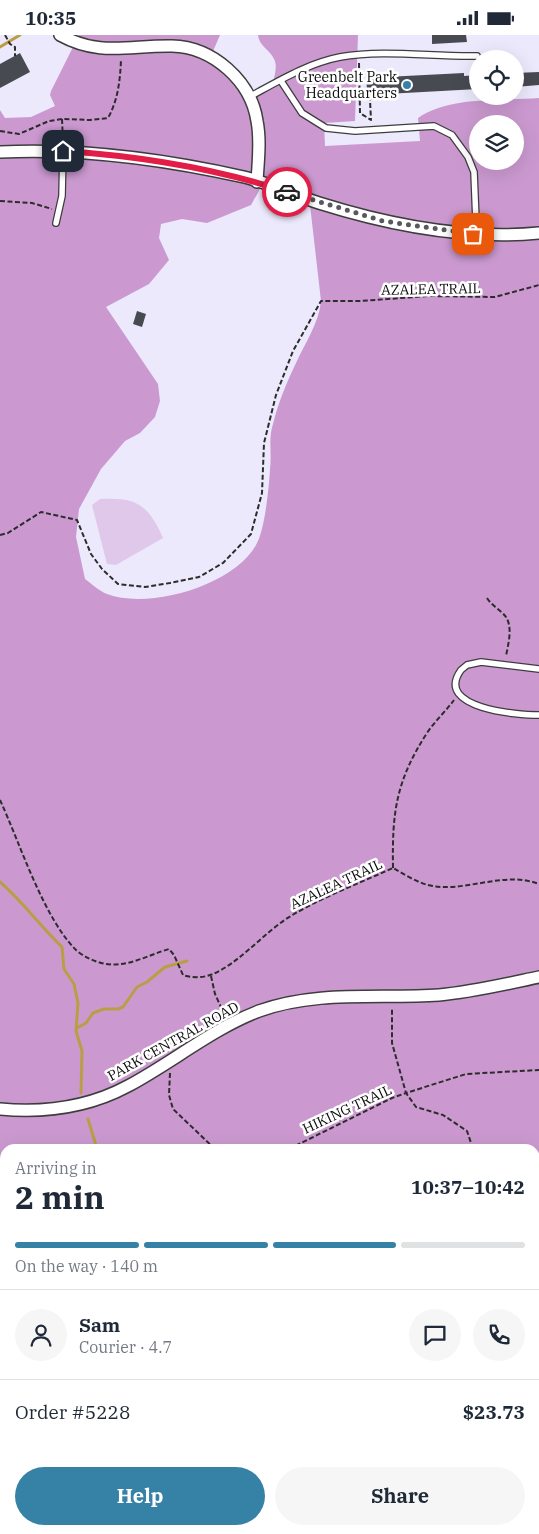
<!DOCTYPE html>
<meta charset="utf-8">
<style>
:root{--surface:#fff;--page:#f6f6f7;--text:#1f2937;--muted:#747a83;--line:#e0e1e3;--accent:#3582a6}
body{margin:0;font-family:"IBM Plex Serif",serif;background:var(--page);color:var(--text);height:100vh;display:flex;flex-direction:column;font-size:19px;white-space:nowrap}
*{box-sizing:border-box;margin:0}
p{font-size:16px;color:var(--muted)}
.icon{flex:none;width:28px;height:28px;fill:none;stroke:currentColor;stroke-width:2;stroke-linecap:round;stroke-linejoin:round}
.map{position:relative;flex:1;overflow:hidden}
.sheet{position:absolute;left:0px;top:1109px;width:540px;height:391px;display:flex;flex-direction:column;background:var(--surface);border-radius:15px 15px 0 0;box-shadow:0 5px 20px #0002}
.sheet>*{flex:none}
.tools{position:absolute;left:469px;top:15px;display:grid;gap:10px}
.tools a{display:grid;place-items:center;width:55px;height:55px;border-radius:50%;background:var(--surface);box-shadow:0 5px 20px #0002;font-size:25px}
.pin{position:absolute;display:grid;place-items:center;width:42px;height:42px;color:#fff;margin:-21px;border-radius:10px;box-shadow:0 2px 8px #0006}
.courier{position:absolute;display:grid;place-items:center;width:50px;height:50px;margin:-25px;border:4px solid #e11d48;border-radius:50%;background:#fff;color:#222;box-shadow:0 1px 6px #0007}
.head em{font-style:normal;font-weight:700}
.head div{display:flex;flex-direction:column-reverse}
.head{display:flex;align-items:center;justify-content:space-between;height:85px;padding:0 15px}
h1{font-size:32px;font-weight:700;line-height:38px}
.bar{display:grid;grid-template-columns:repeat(4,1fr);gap:8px 5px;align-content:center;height:60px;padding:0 15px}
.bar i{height:6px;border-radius:4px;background:var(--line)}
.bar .on{background:var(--accent)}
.bar p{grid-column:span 4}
.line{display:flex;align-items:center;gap:12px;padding:0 15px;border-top:1px solid var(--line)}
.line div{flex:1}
.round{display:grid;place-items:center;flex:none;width:52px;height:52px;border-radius:26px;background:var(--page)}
.primary-button{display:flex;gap:10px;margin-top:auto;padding:10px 15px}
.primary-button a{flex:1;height:58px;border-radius:30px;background:var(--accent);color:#fff;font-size:20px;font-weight:700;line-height:58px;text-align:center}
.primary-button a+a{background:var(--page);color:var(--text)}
.status{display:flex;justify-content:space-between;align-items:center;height:35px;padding:0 25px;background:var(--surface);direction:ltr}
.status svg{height:14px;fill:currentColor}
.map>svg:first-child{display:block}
.forest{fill:#cb99d0;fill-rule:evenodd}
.pitch{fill:#e0c8ea}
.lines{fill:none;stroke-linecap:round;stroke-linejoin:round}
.stream{stroke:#ba9e45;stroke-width:3}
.building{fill:#484a51}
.service-casing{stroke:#3d3d3d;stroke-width:8}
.minor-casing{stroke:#3d3d3d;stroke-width:14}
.path{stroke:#2c2c2c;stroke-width:2;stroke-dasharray:5 2.5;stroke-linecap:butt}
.service{stroke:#fff;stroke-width:5.5}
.minor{stroke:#fff;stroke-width:11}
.done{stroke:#59585f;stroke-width:5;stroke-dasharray:0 9}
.route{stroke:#e11d48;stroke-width:6}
.poi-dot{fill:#3582a6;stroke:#fff;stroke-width:2}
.labels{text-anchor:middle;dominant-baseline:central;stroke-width:5;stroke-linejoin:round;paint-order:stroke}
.poi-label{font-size:14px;fill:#0a0a0a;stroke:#fff;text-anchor:end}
.street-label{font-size:14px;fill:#0a0a0a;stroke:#fff}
</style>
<div class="status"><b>10:35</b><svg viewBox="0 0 49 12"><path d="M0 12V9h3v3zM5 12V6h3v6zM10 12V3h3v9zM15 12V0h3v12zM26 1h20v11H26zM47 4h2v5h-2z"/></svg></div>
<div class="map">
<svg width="539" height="1499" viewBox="0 0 539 1499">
<rect width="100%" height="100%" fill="#ece9fc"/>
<path class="forest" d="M79,0H220L211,21L249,62L273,49C274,42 278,31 274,24C270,15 259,11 258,0H358L355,86L324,88L325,111L420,106L418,83C449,61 502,66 539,63V1499H0V75L5,83L31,82L55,71L50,60L51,56ZM478,89H515V126H478ZM260,154L310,170L321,266C319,288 305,308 296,328C287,347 278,368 273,389C268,404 272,418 270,434C269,452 265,493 257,508C236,550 149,575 107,559C99,556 92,549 85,544L76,502L79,474L101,434L125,406L140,398L155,382L160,366L158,349L106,272L149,249L169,225L159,203L161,189L182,184L207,188L251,170ZM5,1114H535V1495H5Z"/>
<path class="pitch" d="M100,464C136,462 148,469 163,503L116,530L107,529L92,470Z"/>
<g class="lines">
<g class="stream">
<polyline points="0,12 20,0"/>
<path d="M0,847C23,867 40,891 62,912L64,934L74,949L78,968L76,996L82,1016L81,1058"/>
<polyline points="77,993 86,988 93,978 104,974 118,974 123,972 137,952 147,947 165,932 187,926"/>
<polyline points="88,1084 97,1114"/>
<polyline points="319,1499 323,1495"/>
</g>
</g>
<g class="building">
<polygon points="432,0 466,0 467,7 432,9"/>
<polygon points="20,18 30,37 0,53 0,29"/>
<polygon points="539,37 539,50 515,52 515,38"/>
<polygon points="464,38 464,41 478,40 478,54 386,59 386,64 368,65 366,43"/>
<polygon points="137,276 146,279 142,292 133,289"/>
</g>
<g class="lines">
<defs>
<g id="service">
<polyline points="281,46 302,78 326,93 355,96 434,91 452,100 468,122 474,137 476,186 473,199"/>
<path d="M249,62C277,47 308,28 340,22C384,14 432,22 477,21"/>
<polyline points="56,188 62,161 63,116"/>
<path d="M539,634L481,627L467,630L461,635C433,674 519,680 539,680"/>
</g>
<g id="minor">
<path d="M60,0C100,22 130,10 172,11C213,12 251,46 257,86C261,106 258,127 257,147"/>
<path d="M0,117C81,113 164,124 244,142C269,148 294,160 319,168C389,190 466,205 539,198"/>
<path d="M0,1074C44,1078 89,1072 128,1051C173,1027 212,994 259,976C317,955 379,964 439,960C473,957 506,949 539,942"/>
<polyline points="0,1491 9,1499"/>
</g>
</defs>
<use href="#service" class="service-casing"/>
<use href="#minor" class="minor-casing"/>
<g class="path">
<polyline points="5,0 10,9 15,12 15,21"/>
<polyline points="359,28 360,78 371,85 370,65"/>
<polyline points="62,84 63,106"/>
<path d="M0,96L19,99L49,86L62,84L90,85L108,83C118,65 120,46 121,25"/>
<polyline points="0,166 32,168 52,174"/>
<polyline points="0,500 8,498 41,477 77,485 91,519 102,534 118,549 145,552 170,548 199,542 223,528 251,499 262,458 264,408 276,360 293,316 321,266 361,266 428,261 495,262 539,250"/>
<path d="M487,563C492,571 502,576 506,582C513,593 508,610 506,621"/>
<path d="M0,765C20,808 43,882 76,915C84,922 95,927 106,929C129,932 148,920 169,914L174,920L183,940C191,943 204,943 213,939C240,927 261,901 286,884C319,863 358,849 393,833C404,839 416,847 428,850C464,859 502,835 539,849"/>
<path d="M393,833C392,777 396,746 427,698C435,686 446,676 454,665"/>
<polyline points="211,941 215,959 225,981"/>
<polyline points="170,1038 169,1060 173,1074 215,1114"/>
<polyline points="289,1114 392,1063 406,1058 392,1008 392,973"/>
<polyline points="473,1114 467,1096 443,1080 416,1072 406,1058 466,1039 539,1035"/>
<polyline points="0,1292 5,1290"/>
<polyline points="392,1495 394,1499"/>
</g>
<use href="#service" class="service"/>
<use href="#minor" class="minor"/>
</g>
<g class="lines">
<polyline class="done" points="287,157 383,186 473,199"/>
<path class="route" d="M63,116C139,121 215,133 287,157"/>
</g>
<circle class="poi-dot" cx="407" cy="50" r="5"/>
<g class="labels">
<g class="poi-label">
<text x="397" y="42">Greenbelt Park<tspan x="397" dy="16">Headquarters</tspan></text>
</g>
<g class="street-label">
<text transform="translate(431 254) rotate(-1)">AZALEA TRAIL</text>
<text transform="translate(336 849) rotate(-25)">AZALEA TRAIL</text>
<text transform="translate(173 1006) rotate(-29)">PARK CENTRAL ROAD</text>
<text transform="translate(347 1074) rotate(-25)">HIKING TRAIL</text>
</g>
</g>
</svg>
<div class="tools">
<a><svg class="icon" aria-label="locate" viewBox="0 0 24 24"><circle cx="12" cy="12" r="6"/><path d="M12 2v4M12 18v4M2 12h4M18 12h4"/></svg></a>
<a><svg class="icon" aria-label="layers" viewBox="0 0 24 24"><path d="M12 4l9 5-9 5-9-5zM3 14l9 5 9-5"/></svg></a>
</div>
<div class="pin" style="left:473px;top:199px;background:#ea580c"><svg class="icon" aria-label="bag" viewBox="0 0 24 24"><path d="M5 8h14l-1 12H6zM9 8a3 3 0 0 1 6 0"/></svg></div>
<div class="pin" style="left:63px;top:116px;background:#1f2937"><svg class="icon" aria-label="home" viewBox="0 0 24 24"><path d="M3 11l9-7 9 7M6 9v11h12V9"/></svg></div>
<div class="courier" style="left:287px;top:157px"><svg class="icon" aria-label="car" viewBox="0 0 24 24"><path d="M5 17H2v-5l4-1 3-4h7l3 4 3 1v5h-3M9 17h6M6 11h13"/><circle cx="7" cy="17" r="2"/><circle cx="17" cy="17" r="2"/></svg></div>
<section class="sheet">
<div class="head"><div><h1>2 min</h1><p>Arriving in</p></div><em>10:37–10:42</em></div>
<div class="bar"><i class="on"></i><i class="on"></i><i class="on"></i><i></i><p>On the way · 140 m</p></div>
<div class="line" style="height:90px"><a class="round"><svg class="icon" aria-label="person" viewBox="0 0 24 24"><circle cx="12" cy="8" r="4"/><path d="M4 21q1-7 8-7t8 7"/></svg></a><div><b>Sam</b><p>Courier · 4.7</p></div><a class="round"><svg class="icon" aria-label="chat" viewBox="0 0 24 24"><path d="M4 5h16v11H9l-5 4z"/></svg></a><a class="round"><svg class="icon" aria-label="phone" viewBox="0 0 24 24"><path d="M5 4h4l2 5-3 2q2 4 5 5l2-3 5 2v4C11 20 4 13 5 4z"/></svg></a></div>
<div class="line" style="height:65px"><div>Order #5228</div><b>$23.73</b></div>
<div class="primary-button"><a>Help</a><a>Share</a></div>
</section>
</div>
